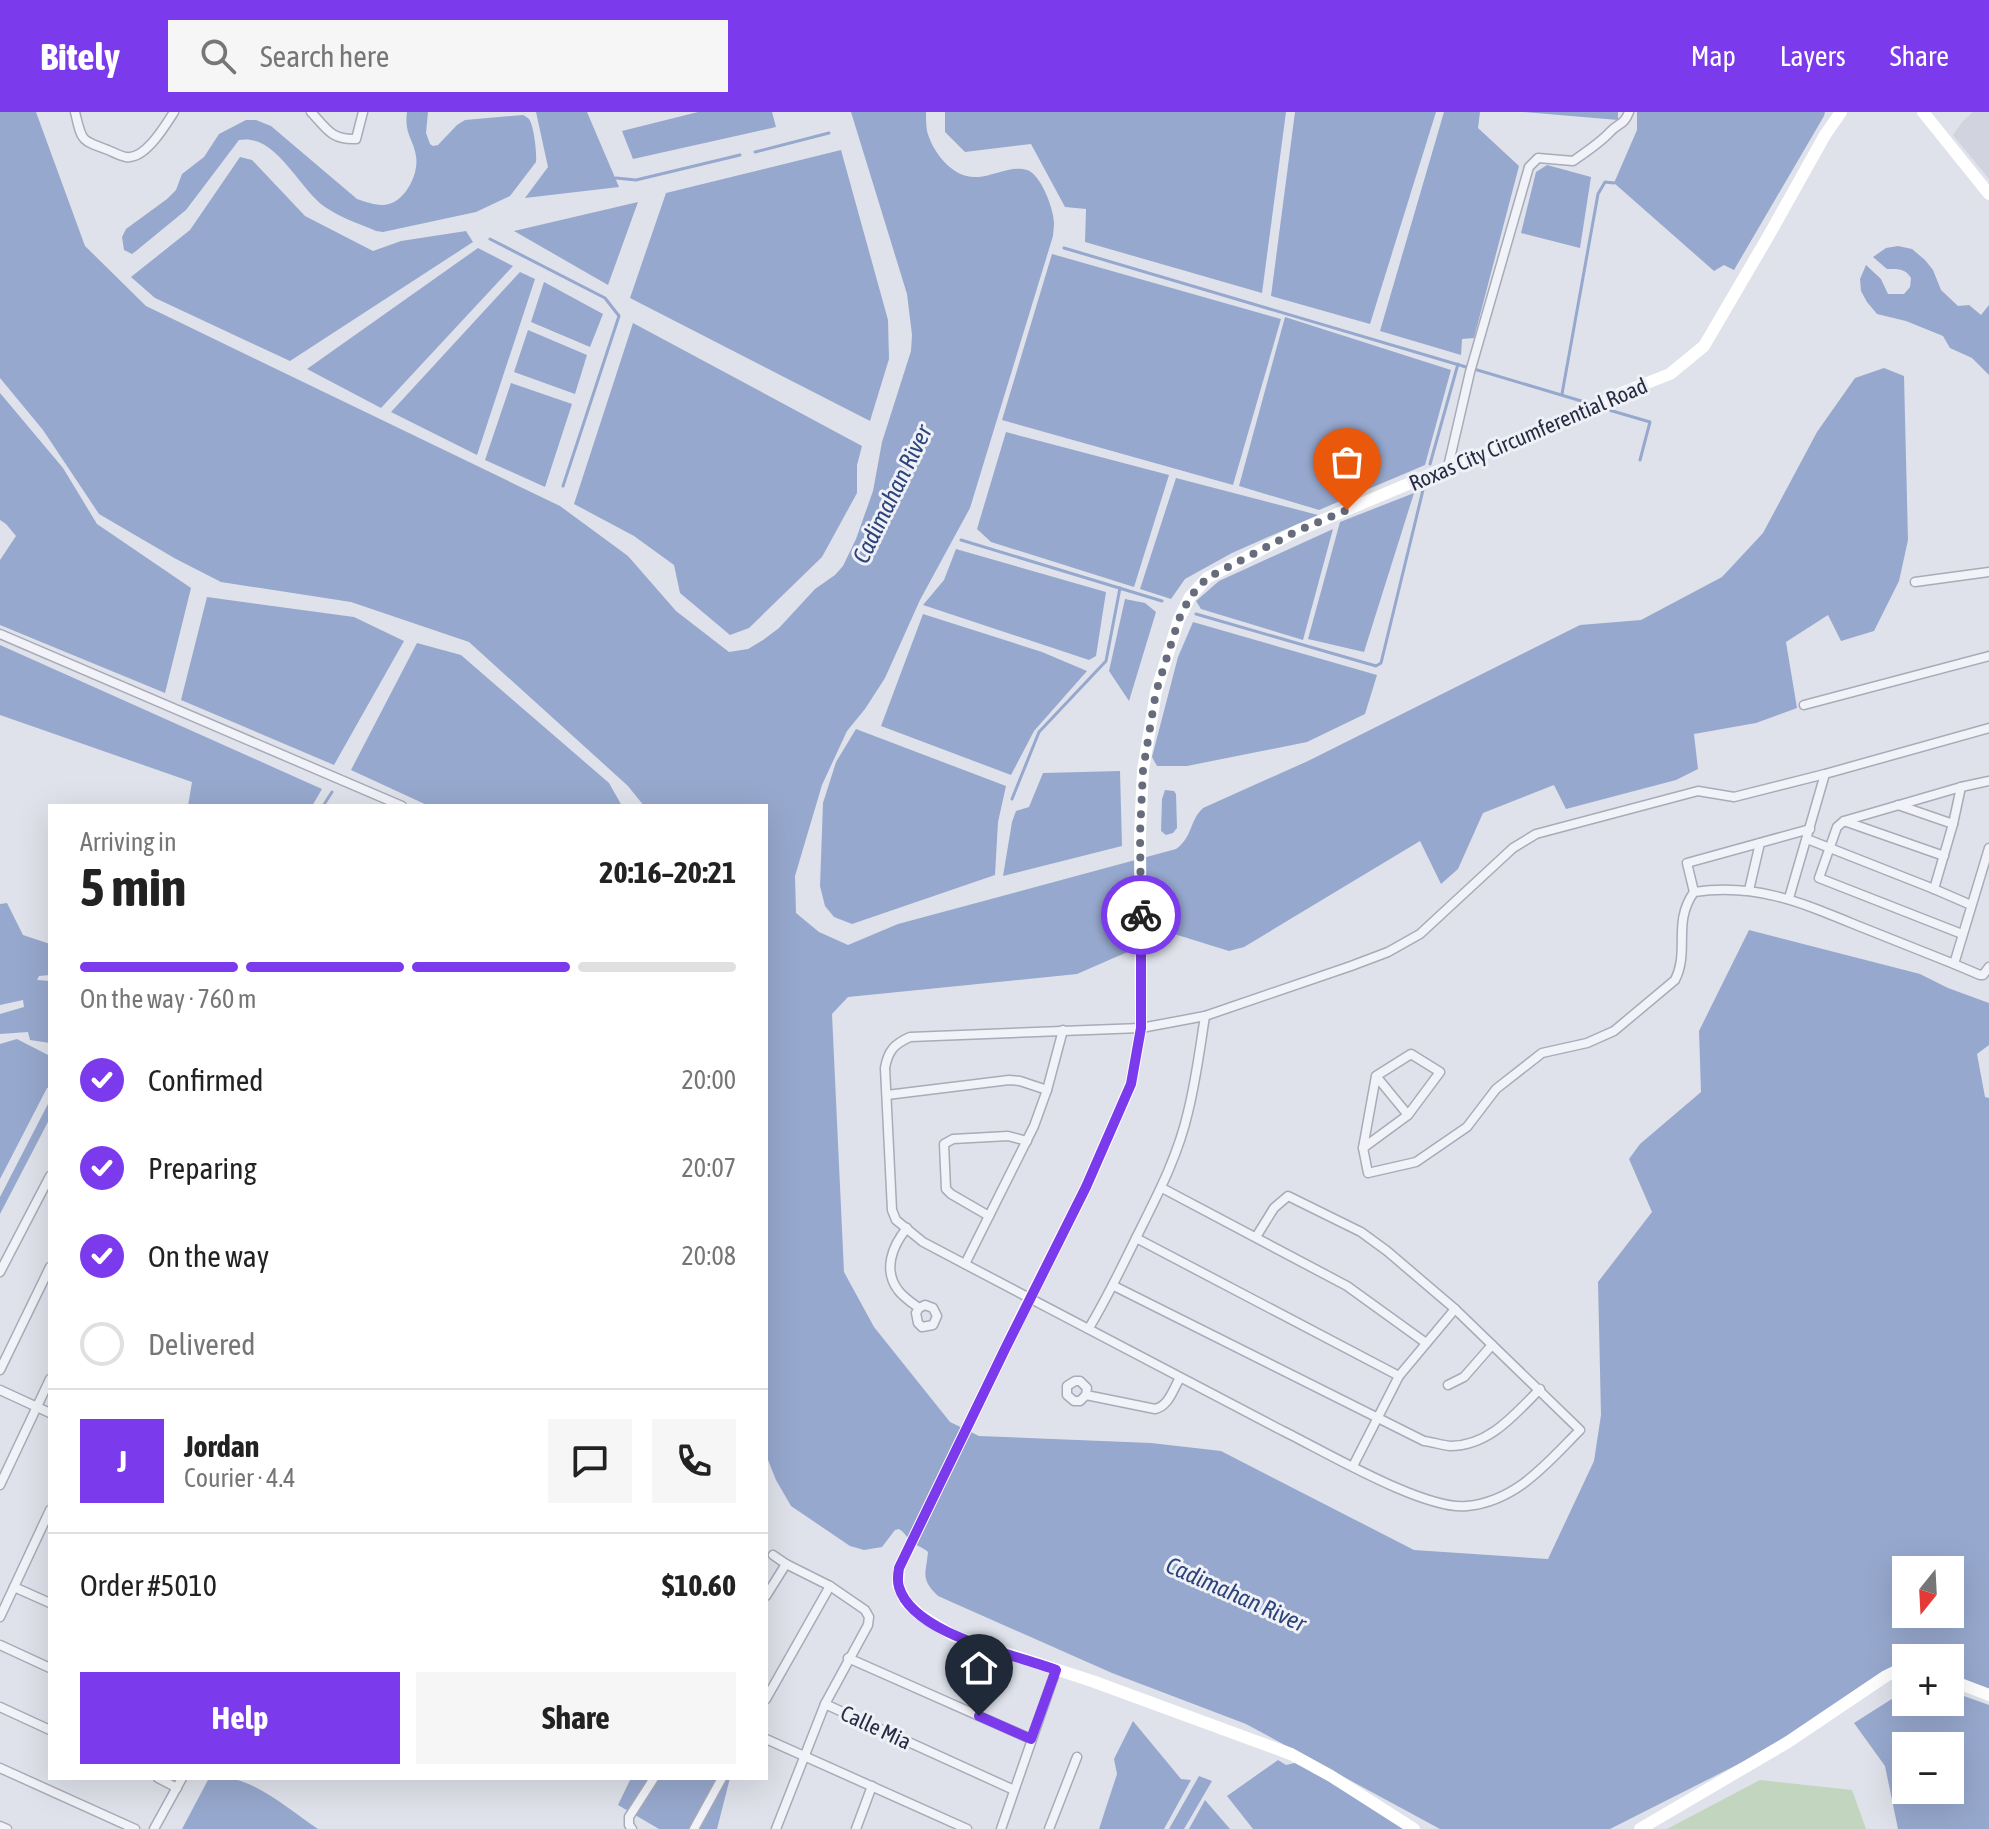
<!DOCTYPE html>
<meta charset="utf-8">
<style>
:root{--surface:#fff;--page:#f6f6f6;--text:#222;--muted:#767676;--line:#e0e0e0;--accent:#7c3aed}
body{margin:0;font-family:"Asap Condensed",sans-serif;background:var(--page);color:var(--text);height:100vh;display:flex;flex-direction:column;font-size:30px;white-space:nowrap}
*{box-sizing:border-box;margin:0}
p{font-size:26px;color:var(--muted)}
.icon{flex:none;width:44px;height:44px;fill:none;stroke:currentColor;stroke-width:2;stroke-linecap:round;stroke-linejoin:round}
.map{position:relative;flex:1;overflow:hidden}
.drawer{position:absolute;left:48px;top:692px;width:720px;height:976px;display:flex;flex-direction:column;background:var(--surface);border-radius:0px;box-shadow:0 8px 32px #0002}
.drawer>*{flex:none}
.needle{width:52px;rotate:198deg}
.buttons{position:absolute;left:1892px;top:1444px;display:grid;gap:16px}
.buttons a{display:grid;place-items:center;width:72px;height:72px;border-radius:0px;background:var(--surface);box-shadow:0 8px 32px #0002;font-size:40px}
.pin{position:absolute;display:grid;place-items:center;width:68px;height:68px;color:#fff;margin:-82px -34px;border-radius:50% 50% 50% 0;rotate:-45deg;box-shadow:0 0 8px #0007}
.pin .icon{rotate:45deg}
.courier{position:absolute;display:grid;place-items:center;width:80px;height:80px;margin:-40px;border:6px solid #7c3aed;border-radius:50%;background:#fff;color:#222;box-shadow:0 2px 10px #0007}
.head em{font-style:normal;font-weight:700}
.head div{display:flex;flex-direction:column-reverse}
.head{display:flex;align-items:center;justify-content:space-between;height:136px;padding:0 32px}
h1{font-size:52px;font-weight:700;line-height:60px}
.bar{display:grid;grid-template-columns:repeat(4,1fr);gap:12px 8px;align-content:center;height:96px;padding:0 32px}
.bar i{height:10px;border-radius:6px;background:var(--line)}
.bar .selected{background:var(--accent)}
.bar p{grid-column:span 4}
.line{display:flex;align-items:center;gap:20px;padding:0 32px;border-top:2px solid var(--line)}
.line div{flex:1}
.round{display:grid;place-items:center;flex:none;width:84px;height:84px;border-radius:0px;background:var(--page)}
ol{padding:0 32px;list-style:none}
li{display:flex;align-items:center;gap:24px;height:88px}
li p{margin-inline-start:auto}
li .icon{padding:8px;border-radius:50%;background:var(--accent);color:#fff;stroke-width:4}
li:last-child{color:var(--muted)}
li i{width:44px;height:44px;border:4px solid var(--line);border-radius:50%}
.action{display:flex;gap:16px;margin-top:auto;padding:16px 32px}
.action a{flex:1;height:92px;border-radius:0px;background:var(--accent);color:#fff;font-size:32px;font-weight:700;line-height:92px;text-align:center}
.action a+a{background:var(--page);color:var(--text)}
header{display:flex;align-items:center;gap:48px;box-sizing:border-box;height:112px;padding:0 40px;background:var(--accent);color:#fff}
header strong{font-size:38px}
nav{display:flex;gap:44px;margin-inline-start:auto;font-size:28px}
.search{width:560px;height:72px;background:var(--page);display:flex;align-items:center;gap:20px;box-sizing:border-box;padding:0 28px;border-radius:0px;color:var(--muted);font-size:30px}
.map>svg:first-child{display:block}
.built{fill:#d1d4df}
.green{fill:#c1d5bf}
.water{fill:#97a8ce;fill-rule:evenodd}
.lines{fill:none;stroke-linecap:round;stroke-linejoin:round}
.stream{stroke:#97a8ce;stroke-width:3}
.street-casing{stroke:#a8abb8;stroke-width:11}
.street{stroke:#f2f3f8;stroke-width:8}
.secondary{stroke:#fff;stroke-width:12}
.done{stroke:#676c7d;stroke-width:8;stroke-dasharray:0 14.4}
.route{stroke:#7c3aed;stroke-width:10}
.labels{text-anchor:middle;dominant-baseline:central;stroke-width:6;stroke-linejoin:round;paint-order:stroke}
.street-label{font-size:22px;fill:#262c43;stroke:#eff1f7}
.water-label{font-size:24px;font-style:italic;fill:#2c437b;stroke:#eff1f7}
</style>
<header>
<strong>Bitely</strong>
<div class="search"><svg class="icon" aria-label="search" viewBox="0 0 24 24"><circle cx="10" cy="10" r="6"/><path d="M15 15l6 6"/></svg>Search here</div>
<nav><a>Map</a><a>Layers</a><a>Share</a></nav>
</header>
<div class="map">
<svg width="1989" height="1717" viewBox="0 0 1989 1717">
<rect width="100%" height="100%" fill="#dfe2ea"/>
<polygon class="built" points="1973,0 1989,0 1989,67 1953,23 1963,9"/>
<polygon class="green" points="1760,1668 1852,1678 1866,1717 1667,1717"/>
<g class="water">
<path d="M0,0H36L85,134L146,194L560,394L628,444L676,499L729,540L748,537L763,528L779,516L815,477L835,463L843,454L856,427L873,379L882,330L911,239L912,223L907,182L851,0H926C926,6 926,13 927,19C933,41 953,67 978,65C993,64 1012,53 1027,58C1041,62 1054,98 1054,111C1054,116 1053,120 1053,124L970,396L920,488L885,566L865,597L847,619L822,673L795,764L796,801L819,820L848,833L898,812L1176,737C1193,725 1189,709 1203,696L1308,649L1580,513L1641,508L1722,465L1763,421L1817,320L1855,266L1884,256L1904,264L1908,428L1899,469L1874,519L1841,529L1828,503L1786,530L1797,596L1756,611L1694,622L1698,657L1676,668L1566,697L1554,673L1483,701L1458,757L1441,772L1420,729L1244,835L1229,839L1171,821L1077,862L848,885L832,902L844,1160L874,1215L950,1310L979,1324L1151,1331L1221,1339L1414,1438L1548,1447L1594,1349L1601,1303L1598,1170L1652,1100L1629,1047L1640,1032L1701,980L1699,919L1749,818L1920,862L1948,876L1989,891V933L1977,942L1985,985L1989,986V1579L1950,1565V1546H1906V1550L1902,1549L1788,1627L1610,1717H1440L1246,1612L1112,1561L938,1484C920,1467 926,1462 928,1440C923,1435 916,1434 910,1429C906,1424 905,1421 899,1417L895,1418L882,1435L864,1438L850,1434L791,1394L776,1368L766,1343V694H644L628,674L469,530L351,490L221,470L176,447L99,402L43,318L0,266ZM1906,1458H1950V1502H1906Z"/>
<path d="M407,0H428L426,21L430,32L433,34L438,33L457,13L465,8L523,3C525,4 527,5 529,7C534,14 537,41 536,50L510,84L476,100L383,120L376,119C360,112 339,105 325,95C298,76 276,21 239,28L186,98L136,139L132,142L124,138L122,125L126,117L167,87L176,78L182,62L204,45L219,22L246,8H256L271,14L357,87C367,90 378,95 389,92C406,87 419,62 416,44C413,26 404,22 407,0Z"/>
<polygon points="536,0 587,0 619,75 525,86 548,55"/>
<polygon points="698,0 772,0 776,15 633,47 622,19"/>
<polygon points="945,0 1286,0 1262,181 1085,130 1086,97 1065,95 1031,32 965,40 945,20"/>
<polygon points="1295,0 1436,0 1370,212 1271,184"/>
<polygon points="1444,0 1480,0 1478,16 1519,54 1474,226 1462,227 1461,243 1380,219"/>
<polygon points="1523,0 1618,0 1618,8"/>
<polygon points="1637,0 1825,0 1824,4 1734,158 1724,153 1714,159 1614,71 1637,18"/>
<polygon points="841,38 888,208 889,247 870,309 630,186 666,81"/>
<polygon points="240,45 252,48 305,104 373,139 401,129 466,119 473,130 290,249 155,186 131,165 190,118"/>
<polygon points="1547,53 1591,65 1580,136 1521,121 1536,60"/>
<polygon points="638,90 608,173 514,119"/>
<path d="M1898,134L1912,137L1925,148L1933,158L1941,178L1958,194L1969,193L1981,203L1989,193V263L1972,246L1950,236L1943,224L1906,209L1877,202L1867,190L1861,179L1860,167L1866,153L1881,167L1888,182H1904L1910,175L1911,166C1905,156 1898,157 1887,157L1873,145L1886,136Z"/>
<polygon points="478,136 513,154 381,296 307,257"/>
<polygon points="1052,142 1281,207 1233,373 1002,308"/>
<polygon points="520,160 535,167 477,343 391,300"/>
<polygon points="544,170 603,202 590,235 531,210"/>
<polygon points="1285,205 1451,258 1425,353 1319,398 1239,374"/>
<polygon points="633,211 862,334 857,353 857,381 822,445 749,516 730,523 680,481 674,453 634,424 574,392"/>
<polygon points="528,218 587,243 575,282 514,260"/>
<polygon points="511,271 572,292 545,375 485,348"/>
<polygon points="0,281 63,356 97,412 191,476 165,581 0,513 0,448 16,424 6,412 0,408"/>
<polygon points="1006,320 1169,363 1134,475 991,430 977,417"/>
<polygon points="1176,366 1318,403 1232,441 1185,467 1171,487 1140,477"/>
<polygon points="1414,381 1364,540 1308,527 1340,410"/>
<polygon points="1333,417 1303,528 1201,497 1196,489 1219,469"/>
<polygon points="956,437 1106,480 1096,544 1089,548 923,493 944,468"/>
<polygon points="207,485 354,505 404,529 334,653 181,588"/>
<polygon points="1125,487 1145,491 1156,500 1129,589 1109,559"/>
<polygon points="923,502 1042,540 1087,559 1034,619 1011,663 881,614"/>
<polygon points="1193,510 1377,563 1365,602 1307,630 1187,654 1157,654 1152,645 1178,545"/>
<polygon points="417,531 461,543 609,671 622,694 429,694 351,658"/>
<polygon points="0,533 322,677 312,694 188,694 192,670 0,603"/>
<polygon points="856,617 1006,674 998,710 995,763 852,812 834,805 825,794 820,774 823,691 836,650"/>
<polygon points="1120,659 1122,734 1003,764 1012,710 1016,699 1029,695 1043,661"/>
<polygon points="1165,678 1174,679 1176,682 1177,716 1173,721 1166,723 1161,719 1162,687"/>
<polygon points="7,791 23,823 50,832 50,863 39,864 37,868 50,869 50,931 30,928 28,920 0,922 0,902 24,895 23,888 0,893 0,792"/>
<polygon points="17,927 50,944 50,976 47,976 0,1067 0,932"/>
<polygon points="50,988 50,1006 0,1102 0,1085"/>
<path d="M1906,1578V1590H1950V1579L1989,1593V1717H1898L1885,1654L1854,1611ZM1906,1634H1950V1678H1906Z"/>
<polygon points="1133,1609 1181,1667 1191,1668 1164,1717 1099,1717 1117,1662 1114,1647"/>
<polygon points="1278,1648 1286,1653 1299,1650 1411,1717 1253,1717 1227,1684"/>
<polygon points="1199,1664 1212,1669 1184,1717 1169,1717"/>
<path d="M209,1666C220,1666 231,1666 241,1669C269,1679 294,1701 318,1717H182Z"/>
<polygon points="631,1666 730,1666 717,1717 659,1717 618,1693"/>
<polygon points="1205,1688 1230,1717 1189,1717"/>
</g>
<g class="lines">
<g class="stream">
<polyline points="755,40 829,21"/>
<polyline points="616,66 636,68 740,43"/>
<polyline points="490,127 605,186 619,204 563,374"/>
<polyline points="1064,136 1466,255"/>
<polyline points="1474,257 1588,291"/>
<polyline points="1562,282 1598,82 1605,70 1614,71"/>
<polyline points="1609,298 1650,310 1640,348"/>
<polyline points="1430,352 1458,252"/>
<polyline points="961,428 1162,489"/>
<polyline points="1196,502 1376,554 1381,551 1423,378"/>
<polyline points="1012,687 1039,620 1106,549 1120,476"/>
<polyline points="323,694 332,680"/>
</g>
<defs>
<g id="street">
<path d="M75,0C82,29 80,28 108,38C113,40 120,44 126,45C145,48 165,14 174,0"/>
<path d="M311,0C327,17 331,28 356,27L363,0"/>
<path d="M1448,355L1470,260L1529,55L1538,46L1573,49C1586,40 1600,31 1611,19C1619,11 1624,13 1629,0"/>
<polyline points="1915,470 1989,460"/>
<polyline points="0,522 402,694"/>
<polyline points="1804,593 1989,544"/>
<polyline points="1898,693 1953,712"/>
<polyline points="1844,709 1944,744"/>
<polyline points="1807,727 1934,777 1971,793"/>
<polyline points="1934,777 1953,712 1961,675"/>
<polyline points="1749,778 1760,731"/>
<polyline points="1694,780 1687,751 1810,717"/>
<polyline points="1789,786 1825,662"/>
<polyline points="1962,822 1819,766 1837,715 1844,709 1961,675 1989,669"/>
<polyline points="1954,852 1980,863 1983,863 1989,855"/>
<path d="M1376,964L1408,1003L1440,960L1411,942L1376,964L1363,1036L1368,1061L1416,1050L1467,1015L1496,977L1542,941L1587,931L1614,919L1675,868C1690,838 1672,811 1694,780C1756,771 1800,790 1856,813C1888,826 1921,839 1954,852L1989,736"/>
<polyline points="887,983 1009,968 1020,969 1047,978"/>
<polyline points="1363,1036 1408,1003"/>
<polyline points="1162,1076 1347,1174 1426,1231"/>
<polyline points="989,1104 951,1082 946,1077 944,1032 953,1027 1008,1024 1027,1029"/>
<path d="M907,1116C892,1134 883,1158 898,1178C903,1185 912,1191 919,1196L925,1193L933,1196L937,1204L933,1213L922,1215L918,1211L916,1201L919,1196"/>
<path d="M1256,1125L1274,1096L1288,1084L1361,1120L1387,1139L1455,1197L1580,1318C1547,1351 1517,1389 1467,1394C1425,1399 1324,1339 1283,1319C1163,1257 1043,1193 923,1130L896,1108L892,1098L885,956C888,939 894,932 910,925L1141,916L1205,904L1351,854L1388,840L1420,822L1513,736L1536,722L1698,679L1734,685L1825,662L1989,616"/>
<polyline points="1136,1126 1399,1264"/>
<polyline points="965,1152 1034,1014 1047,978 1063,918"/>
<polyline points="0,1160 50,1064"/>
<path d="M1114,1174L1424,1329C1432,1330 1442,1333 1450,1334C1489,1334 1514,1303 1540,1277"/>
<path d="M1089,1216C1107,1186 1122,1155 1137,1124C1157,1084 1178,1044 1188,1000C1196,968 1200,936 1205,904"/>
<polyline points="0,1258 50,1155"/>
<polyline points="1448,1273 1464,1265 1492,1233"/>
<polyline points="0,1278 50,1301"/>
<path d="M1086,1283L1087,1276L1080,1269H1075L1067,1274V1283L1074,1289H1080L1086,1283L1155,1297C1169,1294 1173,1277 1180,1266"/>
<polyline points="1353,1354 1399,1264 1455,1197"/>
<polyline points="0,1373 50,1267"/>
<polyline points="773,1443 786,1452 830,1474 865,1498 869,1505 868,1513 825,1592 776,1717"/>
<polyline points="14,1475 50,1491"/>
<polyline points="766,1484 786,1452"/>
<polyline points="0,1505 50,1398"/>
<polyline points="0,1533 50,1556"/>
<polyline points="848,1546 1031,1627"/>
<polyline points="766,1587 830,1474"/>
<polyline points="825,1592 1014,1678"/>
<polyline points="0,1595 50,1618"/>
<polyline points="766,1627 967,1717"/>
<polyline points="0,1656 135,1717"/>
<polyline points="158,1666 177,1676"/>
<polyline points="0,1714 7,1717"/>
<polyline points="154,1717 182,1666"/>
<polyline points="632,1717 629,1713 629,1705 654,1666"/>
<polyline points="694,1717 722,1666"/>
<polyline points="856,1717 872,1674"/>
<polyline points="1001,1717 1056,1558"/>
<polyline points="1049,1717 1077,1645"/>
</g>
</defs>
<use href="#street" class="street-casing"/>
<use href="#street" class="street"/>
<g class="secondary">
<polyline points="1923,0 1989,82"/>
<polyline points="1950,1568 1989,1583"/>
<polyline points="1414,1717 1331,1664 1291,1642 1092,1569 954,1524 919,1502 906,1490 898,1473 899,1456 1019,1208 1086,1075 1131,972 1141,916 1140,722 1143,658 1156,580 1179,507 1190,485 1207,466 1297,419 1448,355 1552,315 1624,280 1670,262 1704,234 1769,123 1825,23 1841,0"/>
<polyline points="1640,1717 1788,1630 1886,1564 1906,1554"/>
</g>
</g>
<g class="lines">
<polyline class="done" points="1141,803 1140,722 1143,658 1156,580 1179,507 1190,485 1207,466 1297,419 1347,398"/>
<path class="route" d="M979,1604L1031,1627L1056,1558C1014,1542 913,1523 899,1475C897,1469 898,1462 899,1456L1006,1235L1086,1075L1131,972L1141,916V803"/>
</g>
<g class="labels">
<g class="street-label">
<text transform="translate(1528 322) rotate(-23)">Roxas City Circumferential Road</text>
<text transform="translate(876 1615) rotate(25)">Calle Mia</text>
</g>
<g class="water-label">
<text transform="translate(892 382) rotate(-64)">Cadimahan River</text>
<text transform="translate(1236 1482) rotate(24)">Cadimahan River</text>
</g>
</g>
</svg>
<div class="buttons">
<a><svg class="needle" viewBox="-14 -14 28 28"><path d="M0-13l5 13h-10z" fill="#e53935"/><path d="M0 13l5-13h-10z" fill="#767676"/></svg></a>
<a>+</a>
<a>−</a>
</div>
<div class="pin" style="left:1347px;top:398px;background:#ea580c"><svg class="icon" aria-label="bag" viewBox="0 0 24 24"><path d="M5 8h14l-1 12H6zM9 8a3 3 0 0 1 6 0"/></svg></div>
<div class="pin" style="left:979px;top:1604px;background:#1f2937"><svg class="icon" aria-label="home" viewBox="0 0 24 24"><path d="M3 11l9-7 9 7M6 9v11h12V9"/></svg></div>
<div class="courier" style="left:1141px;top:803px"><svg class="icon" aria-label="bike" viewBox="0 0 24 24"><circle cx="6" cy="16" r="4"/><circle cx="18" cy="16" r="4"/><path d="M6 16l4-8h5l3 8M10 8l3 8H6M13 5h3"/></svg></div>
<section class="drawer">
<div class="head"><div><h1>5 min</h1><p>Arriving in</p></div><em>20:16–20:21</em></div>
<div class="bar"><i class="selected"></i><i class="selected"></i><i class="selected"></i><i></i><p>On the way · 760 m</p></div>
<ol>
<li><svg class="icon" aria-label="check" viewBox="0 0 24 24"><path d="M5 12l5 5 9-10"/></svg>Confirmed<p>20:00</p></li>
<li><svg class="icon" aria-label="check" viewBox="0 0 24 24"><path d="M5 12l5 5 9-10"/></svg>Preparing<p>20:07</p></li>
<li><svg class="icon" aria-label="check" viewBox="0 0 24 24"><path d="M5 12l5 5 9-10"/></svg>On the way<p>20:08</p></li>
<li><i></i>Delivered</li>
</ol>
<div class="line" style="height:144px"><b class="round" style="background:var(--accent);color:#fff">J</b><div><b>Jordan</b><p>Courier · 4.4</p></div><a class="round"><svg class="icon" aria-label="chat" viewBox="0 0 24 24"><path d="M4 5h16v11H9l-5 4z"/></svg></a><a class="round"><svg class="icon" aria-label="phone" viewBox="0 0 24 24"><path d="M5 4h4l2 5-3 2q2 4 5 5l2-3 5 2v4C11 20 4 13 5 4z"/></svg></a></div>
<div class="line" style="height:104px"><div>Order #5010</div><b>$10.60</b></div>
<div class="action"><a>Help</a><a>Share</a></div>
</section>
</div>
